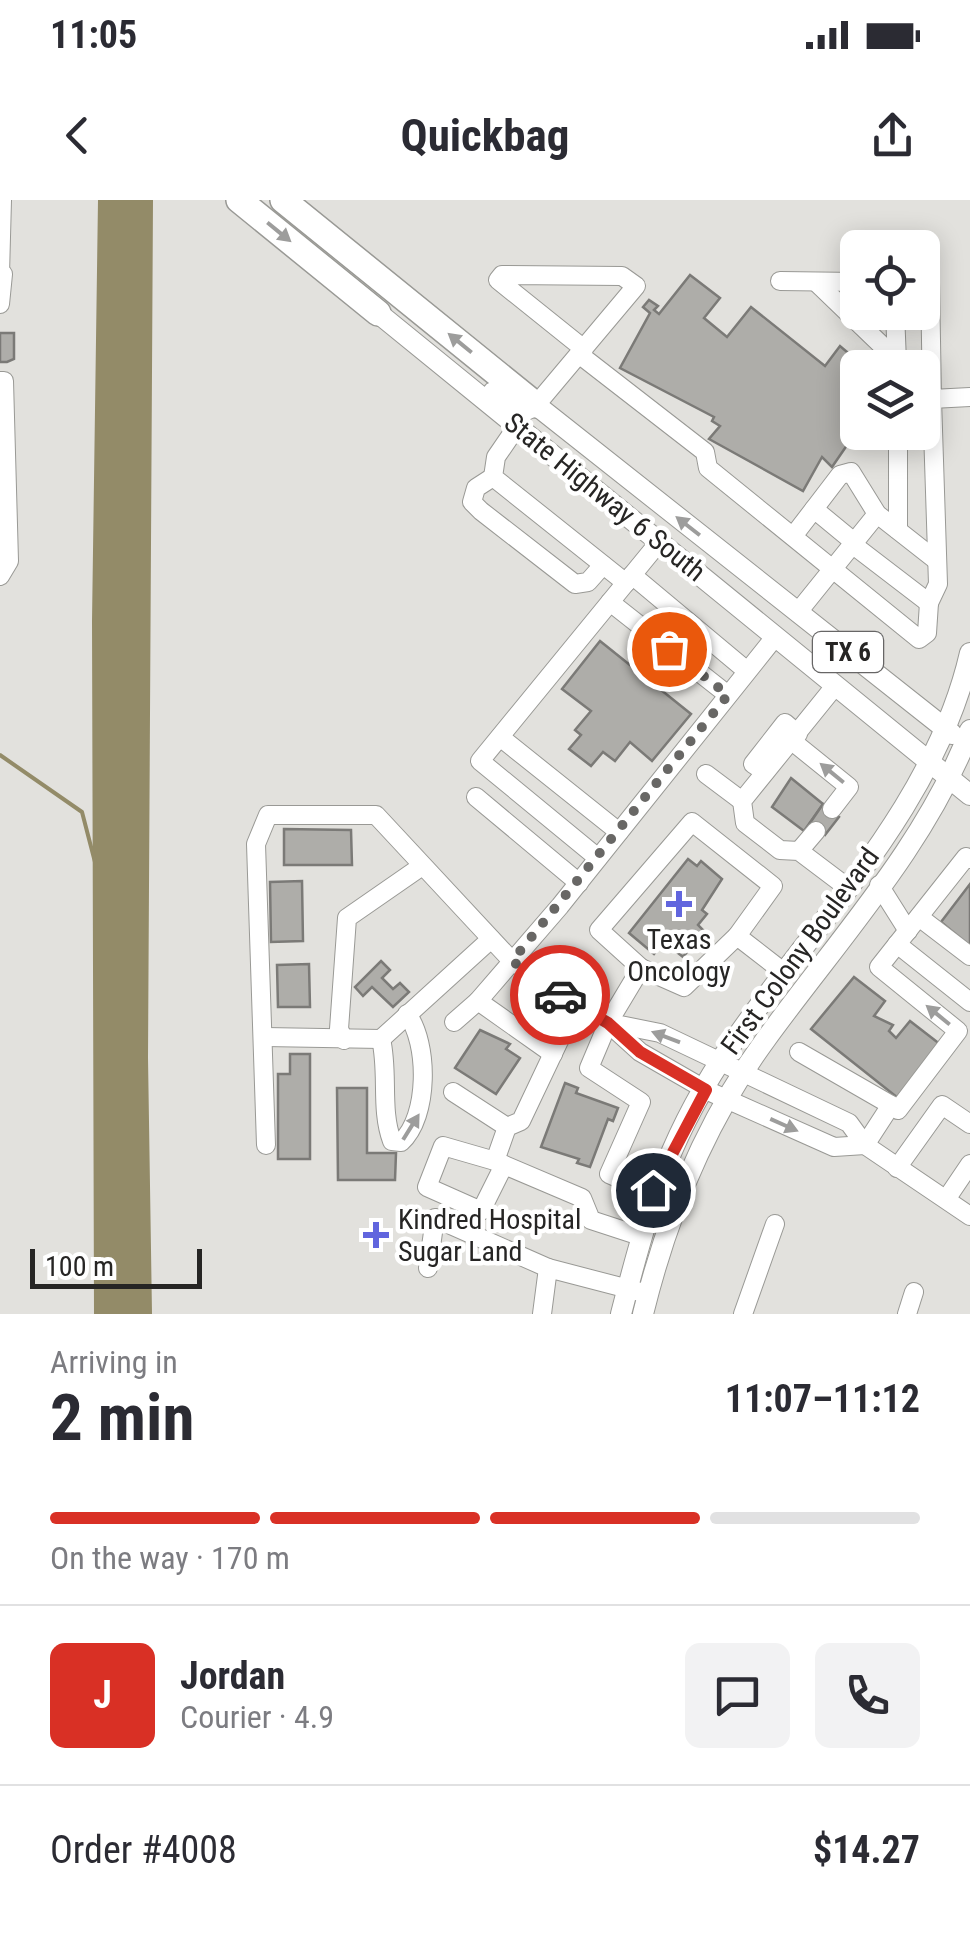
<!DOCTYPE html>
<meta charset="utf-8">
<style>
:root{--surface:#fff;--page:#f2f2f3;--text:#2b2b33;--muted:#7c7c81;--line:#e1e1e2;--accent:#d93025}
body{margin:0;font-family:"Roboto Condensed",sans-serif;background:var(--page);color:var(--text);height:100vh;display:flex;flex-direction:column;font-size:38px;white-space:nowrap}
*{box-sizing:border-box;margin:0}
p{font-size:32px;color:var(--muted)}
.icon{flex:none;width:55px;height:55px;fill:none;stroke:currentColor;stroke-width:2;stroke-linecap:round;stroke-linejoin:round}
.map{position:relative;height:1114px;overflow:hidden}
.panel{display:flex;flex-direction:column;background:var(--surface);flex:1}
.panel>*{flex:none}
.buttons{position:absolute;left:840px;top:30px;display:grid;gap:20px}
.buttons a{display:grid;place-items:center;width:100px;height:100px;border-radius:15px;background:var(--surface);box-shadow:0 5px 25px #0003;font-size:50px}
.scale{position:absolute;left:30px;bottom:25px;width:172px;box-sizing:border-box;padding-left:10px;border:5px solid #262524;border-top:0;font-size:28px;line-height:35px;white-space:nowrap;color:#262524;-webkit-text-stroke:8px #fff;paint-order:stroke}
.pin{position:absolute;display:grid;place-items:center;width:85px;height:85px;color:#fff;margin:-42px;border:5px solid #fff;border-radius:50%;box-shadow:0 2px 10px #0007}
.courier{position:absolute;display:grid;place-items:center;width:100px;height:100px;margin:-50px;border:8px solid #d93025;border-radius:50%;background:#fff;color:#222;box-shadow:0 2px 12px #0007}
.head em{font-style:normal;font-weight:700}
.head div{display:flex;flex-direction:column-reverse}
.head{display:flex;align-items:center;justify-content:space-between;height:170px;padding:0 50px}
h1{font-size:65px;font-weight:700;line-height:75px}
.bar{display:grid;grid-template-columns:repeat(4,1fr);gap:15px 10px;align-content:center;height:120px;padding:0 50px}
.bar i{height:12px;border-radius:8px;background:var(--line)}
.bar .active{background:var(--accent)}
.bar p{grid-column:span 4}
.line{display:flex;align-items:center;gap:25px;padding:0 50px;border-top:2px solid var(--line)}
.line div{flex:1}
.round{display:grid;place-items:center;flex:none;width:105px;height:105px;border-radius:15px;background:var(--page)}
.status{display:flex;justify-content:space-between;align-items:center;height:70px;padding:0 50px;background:var(--surface);direction:ltr}
.status svg{height:28px;fill:currentColor}
header{display:flex;justify-content:space-between;align-items:center;height:130px;padding:0 50px;background:var(--surface);font-size:45px;font-weight:700}
.map>svg:first-child{display:block}
.water{fill:#938b68}
.lines{fill:none;stroke-linecap:round;stroke-linejoin:round}
.stream{stroke:#938b68;stroke-width:4}
.building{fill:#aeada9;stroke:#7b7a77;stroke-width:2.5}
.minor-casing{stroke:#999995;stroke-width:20}
.major-casing{stroke:#999995;stroke-width:22}
.highway-casing{stroke:#999995;stroke-width:28}
.minor{stroke:#fff;stroke-width:18}
.major{stroke:#fff;stroke-width:20}
.highway{stroke:#fff;stroke-width:25}
.oneway{fill:#9d9d9c}
.done{stroke:#686765;stroke-width:10;stroke-dasharray:0 18}
.route{stroke:#d93025;stroke-width:12}
.poi-dot{fill:#6165de;stroke:#fff;stroke-width:4}
.labels{text-anchor:middle;dominant-baseline:central;stroke-width:9;stroke-linejoin:round;paint-order:stroke}
.shield{fill:#fff;stroke:#676666;stroke-width:2.5}
.shield-label{font-size:25px;font-weight:bold;fill:#262524}
.street-label{font-size:28px;fill:#262524;stroke:#fff}
.poi-label{font-size:28px;fill:#262524;stroke:#fff}
</style>
<div class="status"><b>11:05</b><svg viewBox="0 0 49 12"><path d="M0 12V9h3v3zM5 12V6h3v6zM10 12V3h3v9zM15 12V0h3v12zM26 1h20v11H26zM47 4h2v5h-2z"/></svg></div>
<header><svg class="icon" aria-label="back" viewBox="0 0 24 24"><path d="M15 5l-7 7 7 7"/></svg>Quickbag<svg class="icon" aria-label="share" viewBox="0 0 24 24"><path d="M12 15V3M7 8l5-5 5 5M5 13v7h14v-7"/></svg></header>
<div class="map">
<svg width="970" height="1114" viewBox="0 0 970 1114">
<rect width="100%" height="100%" fill="#e2e1dd"/>
<polygon class="water" points="98,0 153,0 148,858 152,1114 94,1114 92,421"/>
<g class="lines">
<polyline class="stream" points="0,555 82,612 96,666"/>
</g>
<g class="building">
<polygon points="690,75 720,98 704,118 727,137 751,107 825,166 840,146 866,168 858,168 858,232 864,232 858,239 854,235 832,267 822,257 803,291 709,239 720,226 712,221 714,217 620,168 650,113 643,107 649,100 658,106 654,110 659,114"/>
<polygon points="0,133 14,133 14,159 7,162 0,162"/>
<polygon points="600,441 691,514 652,561 630,542 615,561 603,552 591,566 569,549 581,535 575,530 591,511 562,489"/>
<polygon points="791,578 823,604 804,631 772,607"/>
<polygon points="823,604 839,617 825,635 810,623"/>
<polygon points="284,629 351,630 352,665 284,665"/>
<polygon points="688,659 697,666 701,661 722,679 702,710 707,714 698,725 704,731 683,757 664,742 654,754 629,733"/>
<polygon points="302,681 303,741 271,742 270,682"/>
<polygon points="970,684 970,746 941,722"/>
<polygon points="381,761 390,770 382,778 393,789 400,783 409,792 393,807 372,787 363,796 355,787"/>
<polygon points="309,764 310,807 278,807 277,765"/>
<polygon points="854,777 885,801 874,816 893,825 889,831 896,838 910,821 941,845 898,898 811,829"/>
<polygon points="480,830 510,844 506,849 520,858 496,894 455,868"/>
<polygon points="290,854 310,854 310,959 278,959 278,874 290,874"/>
<polygon points="565,883 578,888 576,893 618,908 613,921 608,919 590,967 577,963 579,959 541,947"/>
<polygon points="337,888 367,888 367,953 396,953 395,980 338,980"/>
</g>
<g class="lines">
<defs>
<g id="minor">
<polyline points="0,74 2,0"/>
<polyline points="780,81 858,82"/>
<polyline points="816,82 897,160"/>
<polyline points="922,82 930,82 932,199 970,197"/>
<polyline points="0,104 3,74"/>
<polyline points="895,112 897,162"/>
<polyline points="580,155 705,252 708,268 919,439 927,433 929,403"/>
<polyline points="0,181 4,181 9,361 0,376"/>
<polyline points="536,205 636,86 622,76 502,75 498,80 584,149"/>
<polyline points="518,225 496,257 493,277 626,383"/>
<polyline points="493,277 476,288 472,302 481,311 575,384 588,382 603,365"/>
<polyline points="814,309 840,275 851,272 877,314 937,361"/>
<polyline points="898,330 898,232"/>
<polyline points="794,335 814,309 854,342"/>
<polyline points="852,344 929,403 938,384 932,199 922,198"/>
<polyline points="632,375 747,471"/>
<polyline points="610,402 728,495"/>
<polyline points="798,412 877,314"/>
<polyline points="835,486 742,601 745,623 780,650 799,651 848,688"/>
<polyline points="500,537 619,632"/>
<polyline points="792,541 849,587 832,609"/>
<polyline points="765,572 753,564 785,523 798,534"/>
<polyline points="706,574 742,601"/>
<polyline points="476,597 579,683"/>
<polyline points="799,651 816,631"/>
<polyline points="598,658 480,561 660,341"/>
<polyline points="879,685 908,731"/>
<polyline points="919,717 970,756"/>
<polyline points="897,744 970,802"/>
<polyline points="641,768 599,730 692,622 773,686 737,736"/>
<polyline points="576,805 521,921 507,927 495,961 582,998 591,1020 640,1036"/>
<polyline points="454,822 478,801"/>
<polyline points="610,823 660,833 849,923 865,945 970,1016"/>
<polyline points="265,837 381,839 491,739"/>
<path d="M381,839C389,873 380,909 392,941L401,942C429,917 429,843 407,814"/>
<polyline points="344,840 339,829 347,718 422,666"/>
<polyline points="799,852 891,905 865,945"/>
<polyline points="553,854 478,801 560,706 775,437"/>
<polyline points="453,892 507,927"/>
<polyline points="891,905 898,910 958,831 879,767 966,657 970,659"/>
<polyline points="266,945 256,644 268,615 376,615 512,761 608,823 640,852 706,890 834,947 865,945"/>
<polyline points="495,961 443,946 427,987 481,1011 504,965"/>
<polyline points="897,968 942,905 970,924"/>
<polyline points="652,993 609,974 641,902 589,868 608,823 641,768 684,787 737,736 786,774"/>
<polyline points="947,998 970,964"/>
<polyline points="428,1068 435,1018 548,1068"/>
<polyline points="542,1114 548,1068 648,1094"/>
<polyline points="743,1114 775,1024"/>
<polyline points="907,1114 914,1092"/>
</g>
<g id="major">
<polyline points="378,113 970,595"/>
<polyline points="493,192 526,210 536,205 952,534"/>
<path d="M621,1114C646,1016 665,946 721,860C807,729 934,611 970,453"/>
<path d="M643,1114C667,1016 706,921 766,839C837,741 927,644 970,530"/>
</g>
<g id="highway">
<polyline points="239,0 378,113"/>
<polyline points="283,0 536,205"/>
</g>
</defs>
<use href="#minor" class="minor-casing"/>
<use href="#major" class="major-casing"/>
<use href="#highway" class="highway-casing"/>
<use href="#minor" class="minor"/>
<use href="#major" class="major"/>
<use href="#highway" class="highway"/>
</g>
<defs><path id="oneway-solid" d="M-6-.8H1V-3.2L6.5 0L1 3.2V.8H-6Z" transform="scale(2.5)"/></defs>
<g class="oneway">
<use href="#oneway-solid" transform="translate(279 32) rotate(39)"/>
<use href="#oneway-solid" transform="translate(460 143) rotate(-141)"/>
<use href="#oneway-solid" transform="translate(688 326) rotate(-142)"/>
<use href="#oneway-solid" transform="translate(832 573) rotate(-141)"/>
<use href="#oneway-solid" transform="translate(938 815) rotate(-141)"/>
<use href="#oneway-solid" transform="translate(666 837) rotate(-159)"/>
<use href="#oneway-solid" transform="translate(784 925) rotate(24)"/>
<use href="#oneway-solid" transform="translate(411 927) rotate(-58)"/>
</g>
<g class="lines">
<polyline class="done" points="560,795 512,761 728,495 669,449"/>
<polyline class="route" points="560,795 608,823 640,852 706,890 653,990"/>
</g>
<g class="poi-dot">
<path d="M674 689h10v10h10v10h-10v10h-10v-10h-10v-10h10z"/>
<path d="M371 1020h10v10h10v10h-10v10h-10v-10h-10v-10h10z"/>
</g>
<g class="labels">
<rect class="shield" x="813" y="432" width="70" height="40" rx="8"/>
<g class="shield-label">
<text x="848" y="452">TX 6</text>
</g>
<g class="street-label">
<text transform="translate(605 297) rotate(39)">State Highway 6 South</text>
<text transform="translate(800 751) rotate(-54)">First Colony Boulevard</text>
</g>
<g class="poi-label">
<text x="679" y="739">Texas<tspan x="679" dy="32">Oncology</tspan></text>
<text x="398" y="1019" text-anchor="start">Kindred Hospital<tspan x="398" dy="32">Sugar Land</tspan></text>
</g>
</g>
</svg>
<div class="buttons">
<a><svg class="icon" aria-label="locate" viewBox="0 0 24 24"><circle cx="12" cy="12" r="6"/><path d="M12 2v4M12 18v4M2 12h4M18 12h4"/></svg></a>
<a><svg class="icon" aria-label="layers" viewBox="0 0 24 24"><path d="M12 4l9 5-9 5-9-5zM3 14l9 5 9-5"/></svg></a>
</div>
<div class="scale">100 m</div>
<div class="pin" style="left:669px;top:449px;background:#ea580c"><svg class="icon" aria-label="bag" viewBox="0 0 24 24"><path d="M5 8h14l-1 12H6zM9 8a3 3 0 0 1 6 0"/></svg></div>
<div class="pin" style="left:653px;top:990px;background:#1f2937"><svg class="icon" aria-label="home" viewBox="0 0 24 24"><path d="M3 11l9-7 9 7M6 9v11h12V9"/></svg></div>
<div class="courier" style="left:560px;top:795px"><svg class="icon" aria-label="car" viewBox="0 0 24 24"><path d="M5 17H2v-5l4-1 3-4h7l3 4 3 1v5h-3M9 17h6M6 11h13"/><circle cx="7" cy="17" r="2"/><circle cx="17" cy="17" r="2"/></svg></div>
</div>
<section class="panel">
<div class="head"><div><h1>2 min</h1><p>Arriving in</p></div><em>11:07–11:12</em></div>
<div class="bar"><i class="active"></i><i class="active"></i><i class="active"></i><i></i><p>On the way · 170 m</p></div>
<div class="line" style="height:180px"><b class="round" style="background:var(--accent);color:#fff">J</b><div><b>Jordan</b><p>Courier · 4.9</p></div><a class="round"><svg class="icon" aria-label="chat" viewBox="0 0 24 24"><path d="M4 5h16v11H9l-5 4z"/></svg></a><a class="round"><svg class="icon" aria-label="phone" viewBox="0 0 24 24"><path d="M5 4h4l2 5-3 2q2 4 5 5l2-3 5 2v4C11 20 4 13 5 4z"/></svg></a></div>
<div class="line" style="height:130px"><div>Order #4008</div><b>$14.27</b></div>
</section>
